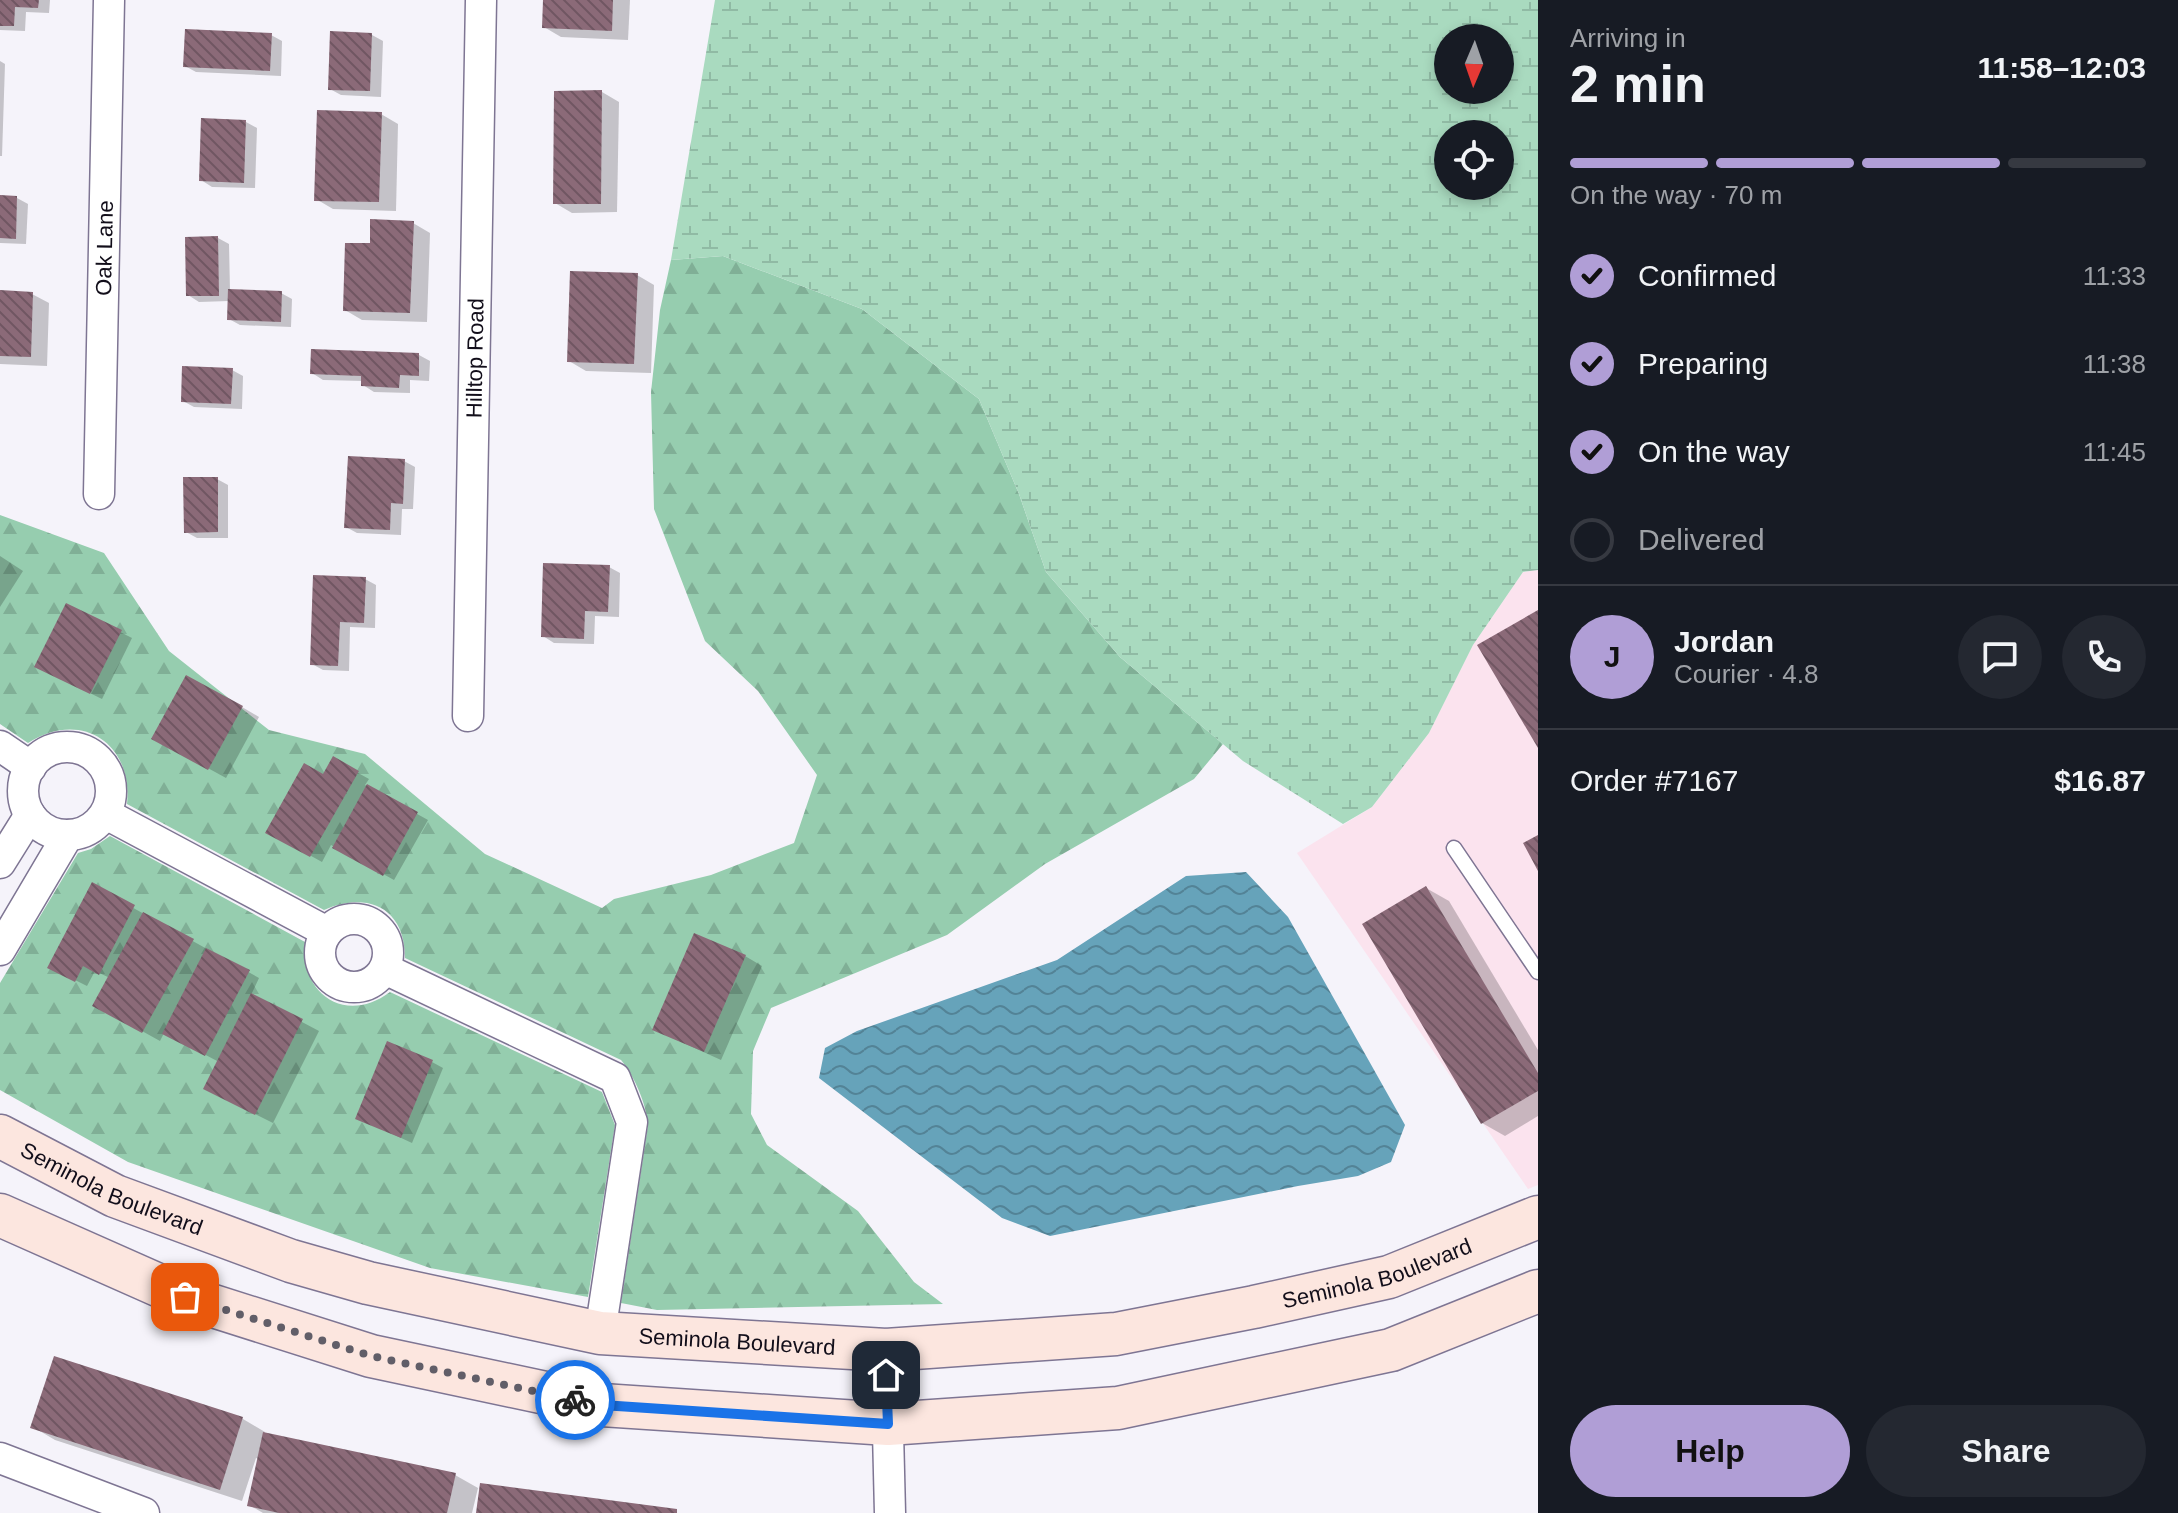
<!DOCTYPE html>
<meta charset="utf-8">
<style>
:root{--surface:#171b24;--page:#242831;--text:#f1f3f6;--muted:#9ea1a6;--line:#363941;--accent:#b09ed6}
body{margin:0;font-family:Arial,sans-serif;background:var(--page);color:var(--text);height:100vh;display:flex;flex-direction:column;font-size:30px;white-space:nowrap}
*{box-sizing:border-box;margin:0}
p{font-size:26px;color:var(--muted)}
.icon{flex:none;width:44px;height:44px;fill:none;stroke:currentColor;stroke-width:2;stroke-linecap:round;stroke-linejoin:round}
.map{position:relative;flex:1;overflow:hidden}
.details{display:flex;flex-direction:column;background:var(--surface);width:640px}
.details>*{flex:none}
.needle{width:52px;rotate:182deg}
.tools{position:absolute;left:1434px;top:24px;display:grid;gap:16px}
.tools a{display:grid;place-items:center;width:80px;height:80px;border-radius:50%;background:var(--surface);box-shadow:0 4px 12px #0003;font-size:40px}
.pin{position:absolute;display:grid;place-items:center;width:68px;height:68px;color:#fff;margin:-34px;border-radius:16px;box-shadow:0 4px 12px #0006}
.courier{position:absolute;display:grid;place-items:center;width:80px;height:80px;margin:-40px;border:6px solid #1a73e8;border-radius:50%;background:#fff;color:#222;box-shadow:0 2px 10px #0007}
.headline em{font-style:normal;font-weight:700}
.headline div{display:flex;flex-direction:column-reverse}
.headline{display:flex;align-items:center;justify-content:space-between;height:136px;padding:0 32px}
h1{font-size:52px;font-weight:700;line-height:60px}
.bar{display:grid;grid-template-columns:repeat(4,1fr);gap:12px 8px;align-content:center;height:96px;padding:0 32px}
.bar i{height:10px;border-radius:6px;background:var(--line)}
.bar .current{background:var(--accent)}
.bar p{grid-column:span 4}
.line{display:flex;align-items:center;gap:20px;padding:0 32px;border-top:2px solid var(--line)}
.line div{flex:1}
.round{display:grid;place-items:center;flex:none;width:84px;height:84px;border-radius:42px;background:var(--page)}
ol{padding:0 32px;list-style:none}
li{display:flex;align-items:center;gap:24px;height:88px}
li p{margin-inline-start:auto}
li .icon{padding:8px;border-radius:50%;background:var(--accent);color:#111;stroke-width:4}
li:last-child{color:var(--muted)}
li i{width:44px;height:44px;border:4px solid var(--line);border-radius:50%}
.primary-button{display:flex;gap:16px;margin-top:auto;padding:16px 32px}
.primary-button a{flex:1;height:92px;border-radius:48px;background:var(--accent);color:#111;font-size:32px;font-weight:700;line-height:92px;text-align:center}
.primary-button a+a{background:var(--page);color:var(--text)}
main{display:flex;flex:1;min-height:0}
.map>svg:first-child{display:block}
.commercial{fill:#fbe3ee}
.forest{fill:url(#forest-firs)}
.wetland{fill:url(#wetland-marsh);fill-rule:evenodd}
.water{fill:url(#water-waves)}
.shadow{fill:#0003}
.building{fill:url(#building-back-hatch)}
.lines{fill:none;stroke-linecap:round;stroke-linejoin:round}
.lane-casing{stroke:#7e7593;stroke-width:17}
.street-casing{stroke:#7e7593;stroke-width:33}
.secondary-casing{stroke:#7e7593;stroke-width:45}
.lane{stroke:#fff;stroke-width:14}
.street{stroke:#fff;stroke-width:30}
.secondary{stroke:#fce6df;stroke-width:42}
.done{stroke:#615e68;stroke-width:8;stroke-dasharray:0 14.4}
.route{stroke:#1a73e8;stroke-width:10}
.labels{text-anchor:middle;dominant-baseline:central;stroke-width:6;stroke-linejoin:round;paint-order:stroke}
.street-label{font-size:22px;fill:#120e1a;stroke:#fff}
</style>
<main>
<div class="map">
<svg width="1538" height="1513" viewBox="0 0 1538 1513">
<defs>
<pattern id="forest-firs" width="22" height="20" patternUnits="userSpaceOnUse" patternTransform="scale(2)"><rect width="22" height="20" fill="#96cdaf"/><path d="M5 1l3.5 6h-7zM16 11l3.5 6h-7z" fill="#80af96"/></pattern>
<pattern id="wetland-marsh" width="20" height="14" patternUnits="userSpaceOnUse" patternTransform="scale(2)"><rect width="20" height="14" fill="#a9dabf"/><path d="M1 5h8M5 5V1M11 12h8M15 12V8" fill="none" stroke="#90baa4"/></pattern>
<pattern id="water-waves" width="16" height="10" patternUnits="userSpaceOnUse" patternTransform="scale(2)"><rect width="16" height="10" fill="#66a3ba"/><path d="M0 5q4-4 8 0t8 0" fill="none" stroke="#538396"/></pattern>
<pattern id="building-back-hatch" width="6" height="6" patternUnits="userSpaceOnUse" patternTransform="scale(2)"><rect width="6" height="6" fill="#8b6a78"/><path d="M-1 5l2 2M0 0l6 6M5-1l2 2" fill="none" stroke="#705662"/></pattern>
</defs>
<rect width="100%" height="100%" fill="#f5f3fa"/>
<polygon class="commercial" points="1538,570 1538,1185 1528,1189 1297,853 1372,807 1429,733 1473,645 1523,572"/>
<g class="forest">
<path d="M723,256L862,309L979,399L1019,494L1046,572L1120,657L1223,744L1194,779L1045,864L947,935L771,1008L753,1051L751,1114L767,1145L858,1211L914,1282L943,1304L657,1310L621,1303L648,1125C646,1103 635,1077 621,1060L405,958C405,907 367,891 324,910L127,804C133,743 81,709 28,743L0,724V515L104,553L169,651L269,730L365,754L485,854L602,908L614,899L711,875L794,843L817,775L758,691L705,641L654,509L651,392L660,310L671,260Z"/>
<path d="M110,836L305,942C300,995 346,1025 390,992L602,1092L615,1125L588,1297L430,1268L128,1162L0,1090V983L78,853L91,849Z"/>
</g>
<path class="wetland" d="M715,0H1538V570L1523,572L1473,645L1429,733L1372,807L1343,824L1243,761L1120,657L1046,572L1019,494L979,399L862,309L723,256L671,260ZM1448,38H1500V90H1448ZM1448,134H1500V186H1448Z"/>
<polygon class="water" points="1246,872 1288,917 1405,1125 1391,1162 1358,1176 1298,1186 1050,1236 1002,1218 819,1078 825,1048 857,1031 1057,960 1186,876"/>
<g class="shadow">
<polygon points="0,0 50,0 49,13 26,12 25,31 0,30"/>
<polygon points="545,0 630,0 628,40 561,37 544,27"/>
<polygon points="271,35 282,41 281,76 196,72 185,66"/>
<polygon points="372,35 383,41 381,97 341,95 330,89"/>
<polygon points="0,61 5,64 2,156 0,156"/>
<polygon points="602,92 619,102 617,212 572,213 555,203"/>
<polygon points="381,114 398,124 396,211 333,209 316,199"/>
<polygon points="203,120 246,122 257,128 255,188 212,187 201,180"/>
<polygon points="0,197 17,198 28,204 26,244 0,243"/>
<polygon points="413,223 430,233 427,322 362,320 345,310"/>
<polygon points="218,238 229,244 230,291 281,293 292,299 291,327 240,325 229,319 229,301 199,302 188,295"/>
<polygon points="637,275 654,285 651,373 586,371 569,361"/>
<polygon points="0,292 32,294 49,303 47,366 0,364"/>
<polygon points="419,355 430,361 429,381 410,380 410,393 374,392 363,385 363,381 323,380 312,373"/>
<polygon points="232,370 243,376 242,409 194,407 183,401"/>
<polygon points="404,461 415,467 413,509 402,509 401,535 357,533 346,527"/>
<polygon points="217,479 228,485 228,538 197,538 186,532"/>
<polygon points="0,556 23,571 0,607"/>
<polygon points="609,567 620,573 619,617 595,616 594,644 554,643 543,636"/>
<polygon points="365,579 376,585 375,628 350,627 349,671 323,670 312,664"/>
<polygon points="67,605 132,638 102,699 47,672"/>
<polygon points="242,707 259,717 226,778 153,738"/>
<polygon points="333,759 369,779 365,785 428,820 394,880 331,845 322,862 268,832 323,776"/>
<polygon points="92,885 259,978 251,995 319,1031 273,1123 223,1098 219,1062 164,1033 160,1041 95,1005 110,978 95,971 87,986 61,973"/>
<polygon points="1426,888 1449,901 1538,1050 1538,1116 1505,1136 1482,1123"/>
<polygon points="745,956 762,966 721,1060 655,1030"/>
<polygon points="432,1062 443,1068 412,1143 358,1118"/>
<polygon points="55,1358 243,1419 265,1432 264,1435 455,1475 478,1488 472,1513 263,1513 249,1505 259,1459 256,1458 242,1501 55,1440 33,1427"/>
</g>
<g class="building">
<polygon points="0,0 39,0 38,8 15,7 14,26 0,26"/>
<polygon points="543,0 613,0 612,31 542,28"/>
<polygon points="185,29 272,33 270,71 183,67"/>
<polygon points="330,31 372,33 370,91 328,90"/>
<polygon points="602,90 601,204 553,204 554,91"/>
<polygon points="317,110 382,112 379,202 314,201"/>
<polygon points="201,118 246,120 244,183 199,181"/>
<polygon points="0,195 17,196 16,239 0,238"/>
<polygon points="370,219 414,221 410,313 343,311 345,243 370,243"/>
<polygon points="218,236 219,296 186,296 185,237"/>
<polygon points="570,271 638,273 634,364 567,362"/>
<polygon points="228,289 282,291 281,322 227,320"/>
<polygon points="0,290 33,292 31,357 0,356"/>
<polygon points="311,349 419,353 419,376 400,375 399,388 361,386 361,376 310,374"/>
<polygon points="182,366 233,368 231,404 181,402"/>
<polygon points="348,456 405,459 403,504 391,503 390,530 344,528"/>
<polygon points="183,477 218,477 218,532 184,533"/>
<polygon points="543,563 610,565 608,612 585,611 584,639 541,637"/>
<polygon points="313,575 366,577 364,623 340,622 338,666 310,665"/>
<polygon points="66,603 122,630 90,694 34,667"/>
<polygon points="1538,610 1538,748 1477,645"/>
<polygon points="186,675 243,706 208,770 151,739"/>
<polygon points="333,756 359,771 310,857 265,833 304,763 323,774"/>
<polygon points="367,784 418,812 383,876 332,848"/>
<polygon points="1538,835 1538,871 1523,843"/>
<polygon points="92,882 135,905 99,975 83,966 75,982 47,968"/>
<polygon points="1426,886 1538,1073 1538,1091 1481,1124 1362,924"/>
<polygon points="143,912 194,939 142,1033 92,1006"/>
<polygon points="694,933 746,955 704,1052 652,1030"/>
<polygon points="206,948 250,970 205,1056 162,1034"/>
<polygon points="251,993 303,1019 255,1115 203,1089"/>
<polygon points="387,1041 433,1060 401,1138 355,1119"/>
<polygon points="54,1356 243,1417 220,1490 30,1428"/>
<polygon points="263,1432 456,1473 447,1513 279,1513 247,1506"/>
<polygon points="480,1483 677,1509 677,1513 476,1513"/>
</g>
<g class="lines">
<defs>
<polyline id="lane" points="1454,848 1538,972"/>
<g id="street">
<path id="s1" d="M99,494L109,0"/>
<path id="s2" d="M468,716L481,0"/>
<polyline points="0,746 31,767"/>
<circle cx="67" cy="791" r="44"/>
<polyline points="106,814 327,932"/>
<polyline points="0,863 30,815"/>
<circle cx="354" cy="953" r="34"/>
<polyline points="0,950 68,835"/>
<polyline points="385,969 615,1078 632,1122 600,1333"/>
<polyline points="886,1350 890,1513"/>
<polyline points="0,1458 144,1513"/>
</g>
<g id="secondary">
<path id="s3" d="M0,1136L115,1196L291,1261L368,1283L600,1333L886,1350L1116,1334L1254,1307L1389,1277L1538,1217"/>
<polyline points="0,1215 185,1297 371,1356 602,1405 888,1424 1118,1408 1391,1350 1538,1291"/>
</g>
</defs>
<use href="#lane" class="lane-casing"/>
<use href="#street" class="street-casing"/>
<use href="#secondary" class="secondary-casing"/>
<use href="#lane" class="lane"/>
<use href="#street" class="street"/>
<use href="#secondary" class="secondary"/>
</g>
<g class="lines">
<polyline class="done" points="185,1297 371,1356 575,1400"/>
<polyline class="route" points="575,1400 602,1405 888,1424 886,1375"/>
</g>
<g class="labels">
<g class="street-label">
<text stroke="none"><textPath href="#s1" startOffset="246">Oak Lane</textPath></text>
<text stroke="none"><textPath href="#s2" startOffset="358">Hilltop Road</textPath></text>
<text stroke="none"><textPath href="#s3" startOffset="124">Seminola Boulevard</textPath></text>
<text stroke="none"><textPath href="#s3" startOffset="1420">Seminola Boulevard</textPath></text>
<text stroke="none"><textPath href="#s3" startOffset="772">Seminola Boulevard</textPath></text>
</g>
</g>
</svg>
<div class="tools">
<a><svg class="needle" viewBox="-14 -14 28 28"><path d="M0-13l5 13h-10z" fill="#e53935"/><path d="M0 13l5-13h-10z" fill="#9ea1a6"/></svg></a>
<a><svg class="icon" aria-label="locate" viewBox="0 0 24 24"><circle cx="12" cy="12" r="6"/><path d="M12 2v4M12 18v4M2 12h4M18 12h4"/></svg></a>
</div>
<div class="pin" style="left:185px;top:1297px;background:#ea580c"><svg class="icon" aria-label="bag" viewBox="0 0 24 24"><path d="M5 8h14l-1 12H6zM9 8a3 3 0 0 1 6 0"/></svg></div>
<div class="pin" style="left:886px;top:1375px;background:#1f2937"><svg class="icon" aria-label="home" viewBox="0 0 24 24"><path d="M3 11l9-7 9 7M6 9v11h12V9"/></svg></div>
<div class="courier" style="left:575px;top:1400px"><svg class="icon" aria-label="bike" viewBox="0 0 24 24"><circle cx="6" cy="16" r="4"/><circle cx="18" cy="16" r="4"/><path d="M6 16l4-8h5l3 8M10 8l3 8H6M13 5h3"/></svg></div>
</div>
<section class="details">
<div class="headline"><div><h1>2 min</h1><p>Arriving in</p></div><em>11:58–12:03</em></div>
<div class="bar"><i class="current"></i><i class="current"></i><i class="current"></i><i></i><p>On the way · 70 m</p></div>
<ol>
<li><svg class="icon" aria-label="check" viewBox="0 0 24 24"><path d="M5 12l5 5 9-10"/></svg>Confirmed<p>11:33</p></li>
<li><svg class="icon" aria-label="check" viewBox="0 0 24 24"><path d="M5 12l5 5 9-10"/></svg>Preparing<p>11:38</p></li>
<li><svg class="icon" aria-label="check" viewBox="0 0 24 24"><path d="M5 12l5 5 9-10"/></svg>On the way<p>11:45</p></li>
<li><i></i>Delivered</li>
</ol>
<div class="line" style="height:144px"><b class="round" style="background:var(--accent);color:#111">J</b><div><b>Jordan</b><p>Courier · 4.8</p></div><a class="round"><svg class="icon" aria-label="chat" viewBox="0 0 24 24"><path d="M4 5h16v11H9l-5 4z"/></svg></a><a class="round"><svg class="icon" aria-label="phone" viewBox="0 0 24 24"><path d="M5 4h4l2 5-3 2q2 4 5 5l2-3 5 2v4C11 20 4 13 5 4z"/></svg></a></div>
<div class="line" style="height:104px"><div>Order #7167</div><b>$16.87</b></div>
<div class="primary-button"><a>Help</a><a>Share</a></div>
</section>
</main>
